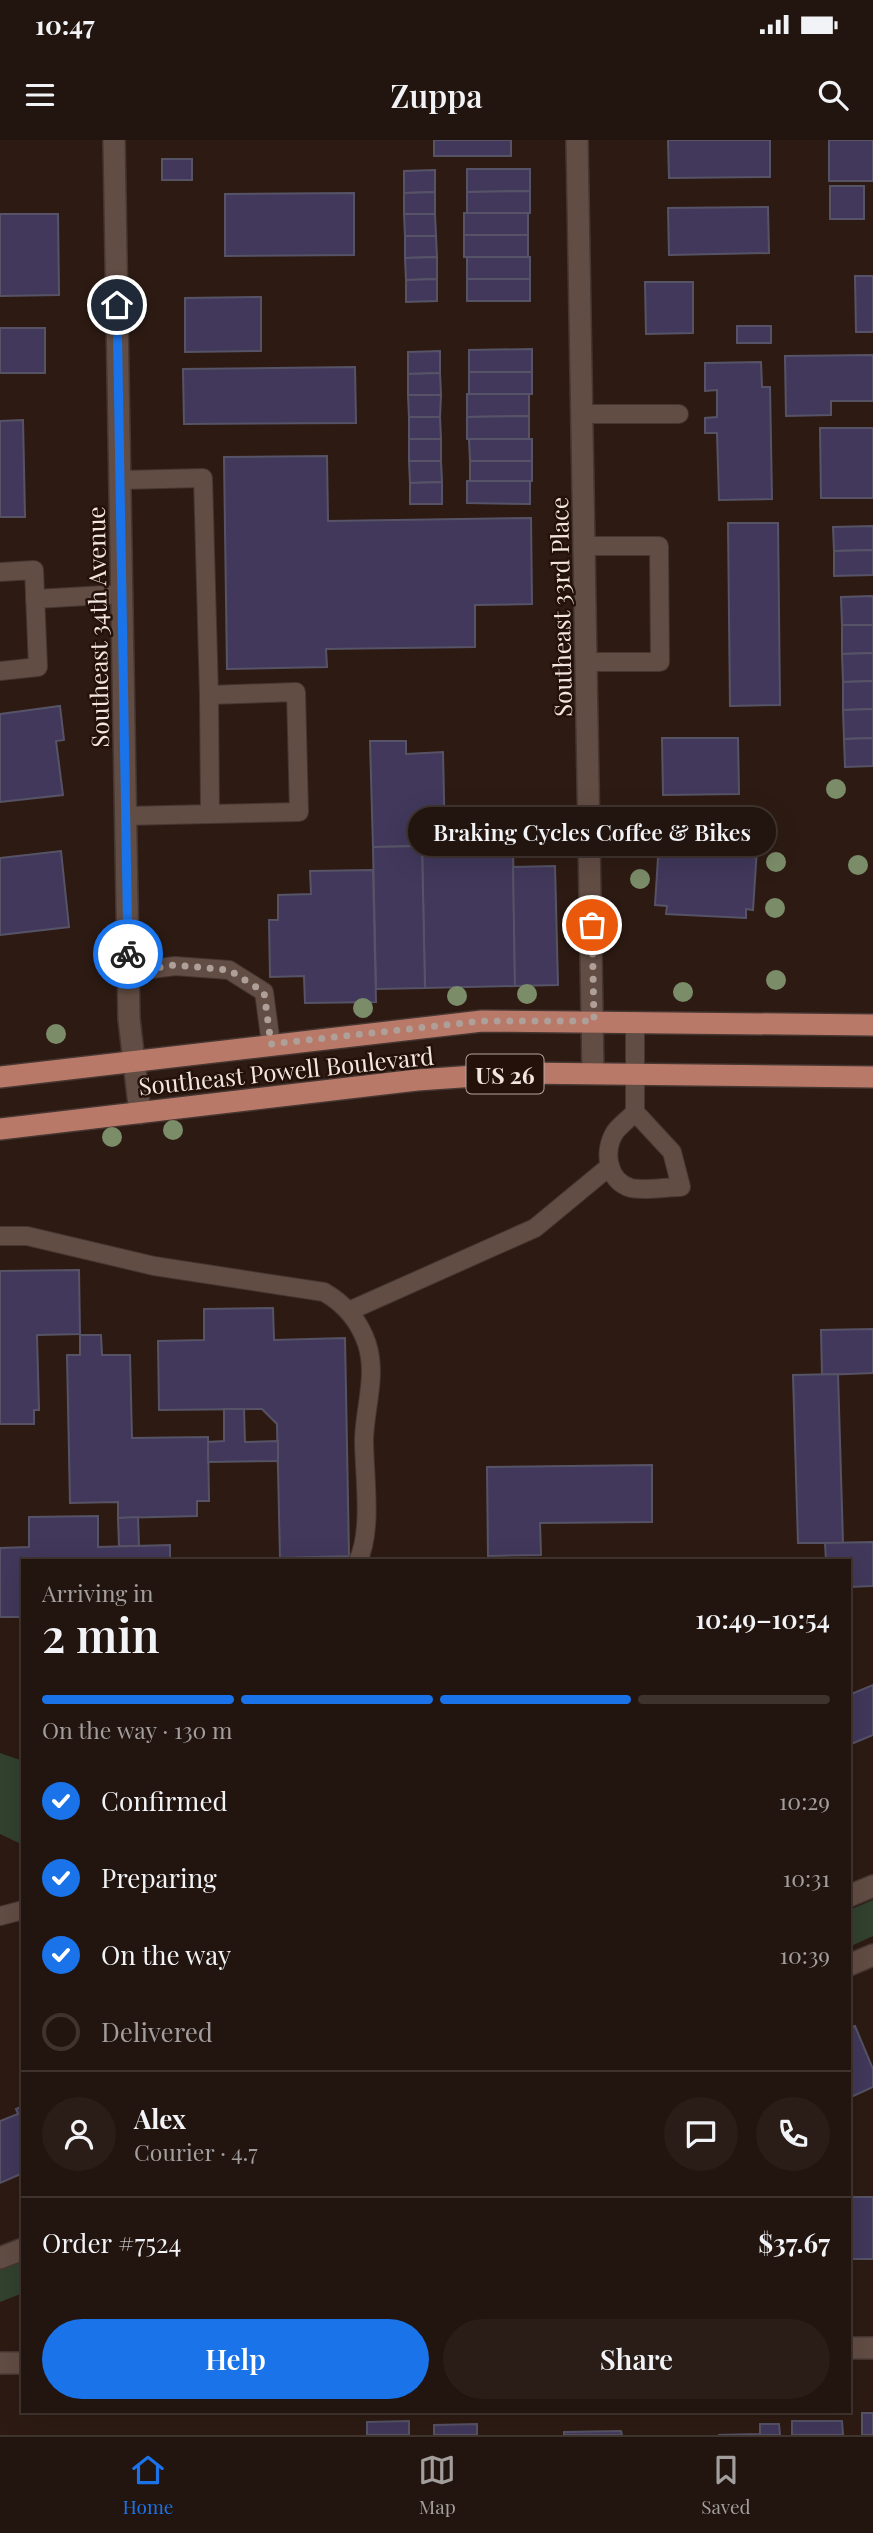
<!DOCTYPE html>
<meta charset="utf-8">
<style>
:root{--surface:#22140e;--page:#2a1d17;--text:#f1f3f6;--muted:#a29e9e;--line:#3f332e;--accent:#1a73e8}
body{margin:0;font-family:"Playfair Display",serif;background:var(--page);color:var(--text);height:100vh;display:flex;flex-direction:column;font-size:26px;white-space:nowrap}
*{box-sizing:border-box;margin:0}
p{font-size:23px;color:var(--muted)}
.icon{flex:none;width:38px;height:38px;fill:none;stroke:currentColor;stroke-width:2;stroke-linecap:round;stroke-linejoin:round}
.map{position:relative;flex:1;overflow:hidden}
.drawer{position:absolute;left:21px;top:1419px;width:830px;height:854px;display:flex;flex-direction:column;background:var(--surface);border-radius:0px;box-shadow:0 7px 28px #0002,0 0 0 2px var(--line)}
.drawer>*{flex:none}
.pin{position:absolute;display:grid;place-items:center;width:60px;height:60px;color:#fff;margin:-30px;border:4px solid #fff;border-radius:50%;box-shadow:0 2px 7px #0007}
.courier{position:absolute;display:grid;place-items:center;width:70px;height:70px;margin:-35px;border:5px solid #1a73e8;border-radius:50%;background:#fff;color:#222;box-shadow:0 2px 9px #0007}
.bubble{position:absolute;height:49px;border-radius:24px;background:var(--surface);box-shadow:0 7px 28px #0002,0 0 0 2px var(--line);font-size:23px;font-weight:600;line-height:49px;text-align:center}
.summary em{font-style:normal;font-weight:600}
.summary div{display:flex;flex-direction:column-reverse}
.summary{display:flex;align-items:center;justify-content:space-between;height:119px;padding:0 21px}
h1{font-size:46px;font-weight:600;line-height:52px}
.bar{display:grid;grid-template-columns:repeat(4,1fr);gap:10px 7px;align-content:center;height:84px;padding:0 21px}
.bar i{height:9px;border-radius:5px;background:var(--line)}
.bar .selected{background:var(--accent)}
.bar p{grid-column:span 4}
.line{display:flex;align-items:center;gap:18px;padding:0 21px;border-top:2px solid var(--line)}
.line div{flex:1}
.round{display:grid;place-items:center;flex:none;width:74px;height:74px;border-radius:37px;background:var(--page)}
ol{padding:0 21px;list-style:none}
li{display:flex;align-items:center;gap:21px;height:77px}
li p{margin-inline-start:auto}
li .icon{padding:7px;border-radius:50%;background:var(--accent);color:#fff;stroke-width:4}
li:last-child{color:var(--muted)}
li i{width:38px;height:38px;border:4px solid var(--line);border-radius:50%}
.action{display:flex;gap:14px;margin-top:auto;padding:14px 21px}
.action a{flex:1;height:80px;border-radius:42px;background:var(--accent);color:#fff;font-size:28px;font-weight:600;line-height:80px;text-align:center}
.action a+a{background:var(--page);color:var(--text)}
.status{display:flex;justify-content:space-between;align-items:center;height:49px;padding:0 35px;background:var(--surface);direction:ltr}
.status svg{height:19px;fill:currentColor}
header{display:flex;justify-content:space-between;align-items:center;height:91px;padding:0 21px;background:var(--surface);font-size:32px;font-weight:600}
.dock{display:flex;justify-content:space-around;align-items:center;height:98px;border-top:2px solid var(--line);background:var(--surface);font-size:19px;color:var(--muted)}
.dock a{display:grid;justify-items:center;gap:4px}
.dock .selected{color:var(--accent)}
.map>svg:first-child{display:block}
.green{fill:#32422f}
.building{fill:#41385b;stroke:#575367;stroke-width:2}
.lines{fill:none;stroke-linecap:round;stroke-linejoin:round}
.lane-casing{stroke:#453632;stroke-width:20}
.street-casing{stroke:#453632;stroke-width:24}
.primary-casing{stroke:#453632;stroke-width:24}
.lane{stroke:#624d44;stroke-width:18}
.street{stroke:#624d44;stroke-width:21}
.primary{stroke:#b97968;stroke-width:21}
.tree{fill:#7b8c69}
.done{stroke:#ae9f98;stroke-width:7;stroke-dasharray:0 12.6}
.route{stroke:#1a73e8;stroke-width:9}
.labels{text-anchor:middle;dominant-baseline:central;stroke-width:5;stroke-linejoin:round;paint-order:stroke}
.shield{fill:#23110a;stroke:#b5a6a0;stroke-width:2}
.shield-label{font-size:23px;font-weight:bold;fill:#f3e6e0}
.street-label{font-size:24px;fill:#f3e6e0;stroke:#23110a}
</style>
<div class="status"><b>10:47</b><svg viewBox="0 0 49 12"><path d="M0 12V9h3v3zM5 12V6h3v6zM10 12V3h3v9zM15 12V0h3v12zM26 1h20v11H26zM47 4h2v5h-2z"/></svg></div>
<header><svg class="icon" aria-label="menu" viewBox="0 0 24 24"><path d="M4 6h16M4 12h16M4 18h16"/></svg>Zuppa<svg class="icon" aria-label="search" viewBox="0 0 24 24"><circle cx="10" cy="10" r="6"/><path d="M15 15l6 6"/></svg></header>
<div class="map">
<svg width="873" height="2295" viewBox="0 0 873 2295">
<rect width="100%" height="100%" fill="#2d1b13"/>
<g class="green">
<polygon points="0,1613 23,1621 23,1705 0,1694"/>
<polygon points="873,1760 873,1796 849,1807 849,1770"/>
<polygon points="23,2118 23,2153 0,2162 0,2128"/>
</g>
<g class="building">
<rect x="434" y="0" width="77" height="16"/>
<polygon points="668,0 770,0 770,37 669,38"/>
<rect x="829" y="0" width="44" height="41"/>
<rect x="162" y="19" width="30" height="21"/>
<polygon points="467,29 530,29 530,51 467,52"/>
<polygon points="435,30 435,52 404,53 404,31"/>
<rect x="830" y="46" width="34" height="33"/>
<polygon points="530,51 530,73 467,73 467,52"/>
<polygon points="435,52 435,74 404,74 404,53"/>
<polygon points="354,53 354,115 225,116 225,54"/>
<polygon points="768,67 769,113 669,115 668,68"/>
<rect x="464" y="73" width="64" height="22"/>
<polygon points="0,74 58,74 59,155 0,156"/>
<polygon points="404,74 435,74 436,96 405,96"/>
<rect x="464" y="95" width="64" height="22"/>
<polygon points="405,96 436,96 437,117 405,118"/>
<polygon points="437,117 437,139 406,140 405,118"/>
<rect x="467" y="117" width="63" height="22"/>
<polygon points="855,136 873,136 873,192 856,192"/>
<polygon points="437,139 437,161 406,162 406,140"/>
<rect x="467" y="139" width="63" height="22"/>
<polygon points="645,142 693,142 693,193 646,194"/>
<polygon points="261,157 261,211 185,212 185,158"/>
<rect x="737" y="186" width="34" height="17"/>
<rect x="0" y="188" width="45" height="45"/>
<polygon points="532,209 532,232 469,232 469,210"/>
<polygon points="440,211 440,233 408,234 408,212"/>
<polygon points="873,215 873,261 831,261 831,275 786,276 785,216"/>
<polygon points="761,222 762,247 770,247 772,359 719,360 717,293 705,293 705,278 717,277 717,250 705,251 705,223"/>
<polygon points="355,227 356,283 184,284 183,229"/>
<rect x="469" y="232" width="63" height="22"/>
<polygon points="440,233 441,255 408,255 408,234"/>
<polygon points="467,254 529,254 529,276 467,277"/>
<polygon points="408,255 441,255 440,277 409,277"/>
<polygon points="529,276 529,299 467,299 467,277"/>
<polygon points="409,277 440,277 441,299 409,299"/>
<polygon points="23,280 25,377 0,377 0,281"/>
<polygon points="820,288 873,288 873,358 821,358"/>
<rect x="409" y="299" width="32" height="22"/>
<polygon points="469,299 532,299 532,321 470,321"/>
<polygon points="327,316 328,381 531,378 532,464 475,465 475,507 326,509 327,527 227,529 224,317"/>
<polygon points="409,321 441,321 442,342 410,343"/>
<rect x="470" y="321" width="62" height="20"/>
<polygon points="467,341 530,341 530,364 467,363"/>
<polygon points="442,342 442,364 410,364 410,343"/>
<polygon points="728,383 778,383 780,565 730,566"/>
<polygon points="873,386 873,410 834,411 833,387"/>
<polygon points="873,410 873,435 834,436 834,411"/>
<polygon points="873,456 873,485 842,485 841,457"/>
<polygon points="842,485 873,485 873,513 842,514"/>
<polygon points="873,513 873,541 843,542 842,514"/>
<polygon points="873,541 873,569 843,570 843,542"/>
<polygon points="60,566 64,600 56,601 63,655 0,662 0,574"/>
<polygon points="873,569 873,598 844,599 843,570"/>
<polygon points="662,598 738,598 739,654 663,655"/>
<polygon points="873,598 873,626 845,627 844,599"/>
<polygon points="370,601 406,601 406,614 443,612 445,705 373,707"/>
<polygon points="659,702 757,708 753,770 746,769 746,778 666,774 667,766 655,765"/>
<polygon points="513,704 515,846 425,848 422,706"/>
<polygon points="422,706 425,848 376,849 373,707"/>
<polygon points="61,711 69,787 0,795 0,718"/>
<polygon points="555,726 558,845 515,846 513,727"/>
<polygon points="373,730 376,862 305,863 304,836 270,837 269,780 278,780 278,755 311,754 310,731"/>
<polygon points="79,1130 80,1194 37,1195 39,1270 34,1270 34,1284 0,1284 0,1131"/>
<polygon points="273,1168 274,1200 345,1198 349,1416 280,1418 277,1284 262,1269 159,1270 158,1201 204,1200 204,1169"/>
<polygon points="873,1189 873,1233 822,1235 821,1190"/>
<polygon points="80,1195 101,1195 102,1215 130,1215 132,1298 208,1297 209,1361 197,1361 197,1376 118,1378 118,1362 70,1363 67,1215 80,1215"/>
<polygon points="838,1234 843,1403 798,1403 793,1235"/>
<polygon points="224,1269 244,1269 245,1302 278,1301 278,1321 208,1322 208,1302 224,1301"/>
<polygon points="652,1325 652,1382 540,1383 541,1415 488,1416 487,1327"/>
<polygon points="98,1376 98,1407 170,1405 170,1421 23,1421 23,1477 0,1477 0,1408 29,1407 29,1377"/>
<polygon points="138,1377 139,1406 119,1406 118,1378"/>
<polygon points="873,1402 873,1446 849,1447 849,1421 826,1421 825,1403"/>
<polygon points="873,1545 873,1595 849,1605 849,1555"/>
<polygon points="855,1886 873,1929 873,1947 849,1958 849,1888"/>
<polygon points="23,1966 23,2033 0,2043 0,1981 18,1974 16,1969"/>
<polygon points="851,2057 873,2057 873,2119 852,2119"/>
<rect x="862" y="2273" width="11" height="22"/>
<polygon points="409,2281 409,2295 367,2295 367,2282"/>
<polygon points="792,2281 842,2281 843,2295 792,2295"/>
<polygon points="477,2284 477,2295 434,2295 434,2285"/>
<polygon points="760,2284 779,2284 780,2295 718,2295 760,2294"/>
<polygon points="621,2291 622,2295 564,2295 564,2292"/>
</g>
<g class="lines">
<defs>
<g id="lane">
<polyline points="582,274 679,274"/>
<polyline points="121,340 203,338 209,555"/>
<polyline points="585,406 659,406 660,522 587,522"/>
<polyline points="0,432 34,430 38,527 0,531"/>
<polyline points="35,459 123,454"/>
<polygon points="296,552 299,672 210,674 209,555"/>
<polyline points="125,676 210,674"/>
<polyline points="128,832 175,826 229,830 264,852 271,904"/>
<path d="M635,881V972C629,979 620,985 615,992C603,1011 607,1041 631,1048C645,1051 666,1047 681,1047L672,1012L635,972"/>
<path d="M0,1096H27L154,1126L324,1152C345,1164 359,1180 367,1204C377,1235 365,1267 364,1299C364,1335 373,1389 358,1421"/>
<polyline points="349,1171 535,1088 610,1026"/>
<polyline points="0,1776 23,1770"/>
</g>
<g id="street">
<polyline points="114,0 129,879 140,973"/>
<polyline points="577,0 593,933"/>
<polyline points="849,1756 873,1746"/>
<polyline points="849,1825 873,1815"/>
<polyline points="0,2118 23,2109"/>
<polyline points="849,2208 873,2208"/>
<polyline points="0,2223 23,2223"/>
</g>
<g id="primary">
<polyline points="0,937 482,881 873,885"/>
<polyline points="0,989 417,940 519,933 873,937"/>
</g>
</defs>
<use href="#lane" class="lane-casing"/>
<use href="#street" class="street-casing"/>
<use href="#primary" class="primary-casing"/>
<use href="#lane" class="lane"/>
<use href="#street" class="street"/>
<use href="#primary" class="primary"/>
</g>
<g class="tree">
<circle cx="836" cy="649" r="10"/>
<circle cx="649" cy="687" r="10"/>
<circle cx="776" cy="722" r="10"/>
<circle cx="858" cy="725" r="10"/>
<circle cx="640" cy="739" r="10"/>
<circle cx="775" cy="768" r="10"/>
<circle cx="776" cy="840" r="10"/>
<circle cx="683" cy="852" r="10"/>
<circle cx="527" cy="854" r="10"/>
<circle cx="457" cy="856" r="10"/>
<circle cx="363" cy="868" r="10"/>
<circle cx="56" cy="894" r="10"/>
<circle cx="173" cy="990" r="10"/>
<circle cx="112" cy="997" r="10"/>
</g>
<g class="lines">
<polyline class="done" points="128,814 128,832 175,825 229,830 264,852 271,904 482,881 594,881 592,785"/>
<polyline class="route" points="117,165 128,814"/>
</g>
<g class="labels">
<rect class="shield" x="466.5" y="914.5" width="77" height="39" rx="5"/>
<g class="shield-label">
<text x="505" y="934">US 26</text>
</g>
<g class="street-label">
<text transform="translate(560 467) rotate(-91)">Southeast 33rd Place</text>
<text transform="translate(97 487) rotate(-91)">Southeast 34th Avenue</text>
<text transform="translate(286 930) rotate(-6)">Southeast Powell Boulevard</text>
</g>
</g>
</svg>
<div class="pin" style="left:592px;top:785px;background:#ea580c"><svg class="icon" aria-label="bag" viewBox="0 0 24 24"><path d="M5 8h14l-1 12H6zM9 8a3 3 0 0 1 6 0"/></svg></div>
<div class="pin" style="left:117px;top:165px;background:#1f2937"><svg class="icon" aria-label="home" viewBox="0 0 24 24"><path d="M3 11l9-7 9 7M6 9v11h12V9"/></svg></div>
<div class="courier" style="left:128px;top:814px"><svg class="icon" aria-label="bike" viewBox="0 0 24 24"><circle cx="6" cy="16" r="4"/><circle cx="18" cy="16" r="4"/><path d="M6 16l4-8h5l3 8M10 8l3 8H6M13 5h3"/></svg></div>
<div class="bubble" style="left:408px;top:667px;width:368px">Braking Cycles Coffee &amp; Bikes</div>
<section class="drawer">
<div class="summary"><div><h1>2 min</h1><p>Arriving in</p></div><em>10:49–10:54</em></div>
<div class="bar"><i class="selected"></i><i class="selected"></i><i class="selected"></i><i></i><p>On the way · 130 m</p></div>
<ol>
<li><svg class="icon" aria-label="check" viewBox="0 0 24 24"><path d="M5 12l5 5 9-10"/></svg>Confirmed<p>10:29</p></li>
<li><svg class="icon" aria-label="check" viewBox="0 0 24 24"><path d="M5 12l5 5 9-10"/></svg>Preparing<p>10:31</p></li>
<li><svg class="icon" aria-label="check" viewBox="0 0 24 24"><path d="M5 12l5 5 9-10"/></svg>On the way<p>10:39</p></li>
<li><i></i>Delivered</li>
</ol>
<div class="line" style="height:126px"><a class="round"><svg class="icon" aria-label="person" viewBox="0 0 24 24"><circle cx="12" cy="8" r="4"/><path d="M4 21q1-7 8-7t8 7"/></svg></a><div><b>Alex</b><p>Courier · 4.7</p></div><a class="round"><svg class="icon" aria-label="chat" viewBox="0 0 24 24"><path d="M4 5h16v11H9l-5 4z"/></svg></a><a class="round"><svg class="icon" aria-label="phone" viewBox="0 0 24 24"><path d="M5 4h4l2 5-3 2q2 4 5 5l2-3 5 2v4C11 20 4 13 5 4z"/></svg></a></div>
<div class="line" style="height:91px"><div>Order #7524</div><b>$37.67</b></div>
<div class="action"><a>Help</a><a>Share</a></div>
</section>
</div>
<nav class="dock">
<a class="selected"><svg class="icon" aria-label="home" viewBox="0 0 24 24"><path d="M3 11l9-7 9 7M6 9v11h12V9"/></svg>Home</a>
<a><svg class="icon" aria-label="map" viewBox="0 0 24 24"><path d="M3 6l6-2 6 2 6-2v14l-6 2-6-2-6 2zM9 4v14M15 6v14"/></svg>Map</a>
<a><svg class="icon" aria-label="saved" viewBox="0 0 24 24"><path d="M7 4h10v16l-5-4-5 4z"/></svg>Saved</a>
</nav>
